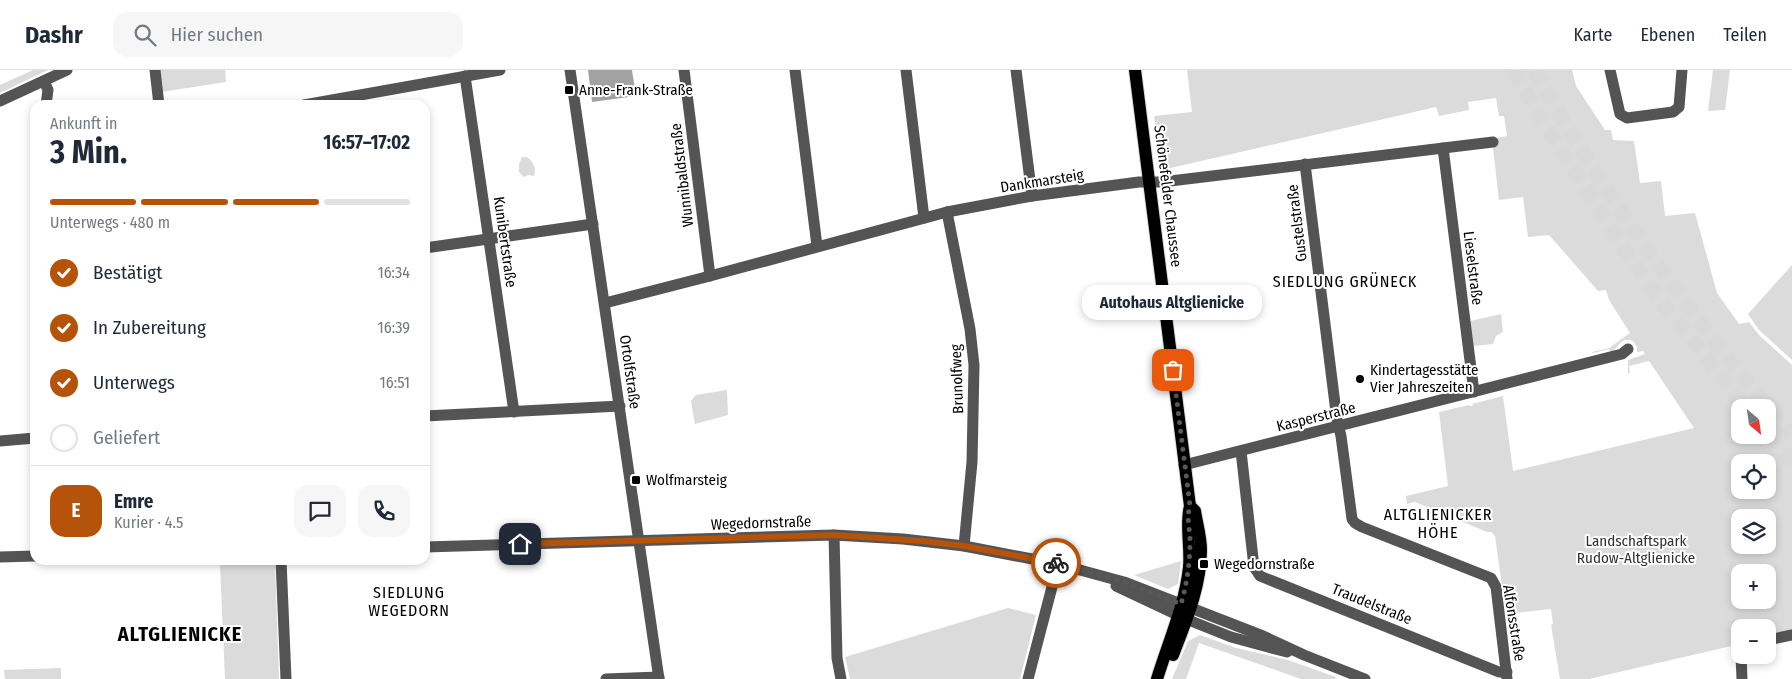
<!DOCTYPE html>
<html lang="de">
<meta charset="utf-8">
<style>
:root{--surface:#fff;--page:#f6f6f7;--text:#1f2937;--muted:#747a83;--line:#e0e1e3;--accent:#b45309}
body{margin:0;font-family:"Fira Sans Condensed",sans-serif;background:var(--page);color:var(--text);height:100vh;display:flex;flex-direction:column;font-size:19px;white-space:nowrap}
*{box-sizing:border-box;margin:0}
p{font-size:16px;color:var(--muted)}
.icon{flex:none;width:28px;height:28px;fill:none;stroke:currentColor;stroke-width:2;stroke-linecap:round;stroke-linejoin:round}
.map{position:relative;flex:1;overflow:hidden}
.details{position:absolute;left:30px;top:30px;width:400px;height:465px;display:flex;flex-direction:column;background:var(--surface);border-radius:15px;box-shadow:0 2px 8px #0003}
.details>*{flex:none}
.needle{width:32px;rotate:151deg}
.buttons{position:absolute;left:1731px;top:329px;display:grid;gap:10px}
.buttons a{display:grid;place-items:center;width:45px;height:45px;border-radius:10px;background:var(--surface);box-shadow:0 2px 8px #0003;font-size:25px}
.pin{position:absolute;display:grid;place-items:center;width:42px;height:42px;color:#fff;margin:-21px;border-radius:10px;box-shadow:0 2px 8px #0006}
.courier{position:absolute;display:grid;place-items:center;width:50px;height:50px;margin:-25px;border:4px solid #b45309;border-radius:50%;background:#fff;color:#222;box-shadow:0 1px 6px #0007}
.bubble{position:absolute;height:35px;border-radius:15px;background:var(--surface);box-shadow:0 2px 8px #0003;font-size:16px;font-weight:700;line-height:35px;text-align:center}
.headline em{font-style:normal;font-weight:700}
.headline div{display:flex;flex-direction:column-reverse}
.headline{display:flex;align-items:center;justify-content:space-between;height:85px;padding:0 20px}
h1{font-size:32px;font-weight:700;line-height:38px}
.bar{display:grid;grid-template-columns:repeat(4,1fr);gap:8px 5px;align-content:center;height:60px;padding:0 20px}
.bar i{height:6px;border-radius:4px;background:var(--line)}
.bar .current{background:var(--accent)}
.bar p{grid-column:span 4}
.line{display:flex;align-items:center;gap:12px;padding:0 20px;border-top:1px solid var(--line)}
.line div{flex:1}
.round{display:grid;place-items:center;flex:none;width:52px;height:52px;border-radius:15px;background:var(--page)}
ol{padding:0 20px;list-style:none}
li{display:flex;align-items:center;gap:15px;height:55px}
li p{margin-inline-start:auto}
li .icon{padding:5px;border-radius:50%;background:var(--accent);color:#fff;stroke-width:4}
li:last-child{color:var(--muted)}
li i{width:28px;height:28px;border:2px solid var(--line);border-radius:50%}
header{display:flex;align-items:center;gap:30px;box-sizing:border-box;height:70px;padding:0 25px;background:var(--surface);border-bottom:1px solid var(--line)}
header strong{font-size:24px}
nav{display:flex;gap:28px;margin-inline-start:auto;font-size:18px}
.search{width:350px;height:45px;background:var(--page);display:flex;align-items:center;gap:12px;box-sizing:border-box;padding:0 18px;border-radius:15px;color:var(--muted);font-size:19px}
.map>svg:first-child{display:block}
.green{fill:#dbdbdb;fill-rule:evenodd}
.water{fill:#a2a2a2}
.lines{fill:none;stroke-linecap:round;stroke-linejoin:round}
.highway-tunnel{stroke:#d9d9d9;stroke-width:15;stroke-dasharray:15 8;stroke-linecap:butt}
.major-casing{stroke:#dbdbdb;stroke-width:14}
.minor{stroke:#545454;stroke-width:11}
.major{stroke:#000;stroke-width:12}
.done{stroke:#595959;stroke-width:5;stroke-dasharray:0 9}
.route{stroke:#b45309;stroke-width:6}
.poi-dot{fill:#000;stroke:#fff;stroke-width:2}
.labels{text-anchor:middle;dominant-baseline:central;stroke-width:4;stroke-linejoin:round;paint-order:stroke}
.poi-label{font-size:15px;fill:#000;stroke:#fff;text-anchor:start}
.street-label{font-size:15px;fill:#000;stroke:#fff}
.park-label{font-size:15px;fill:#323232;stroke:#fff}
.neighbourhood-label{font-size:16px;letter-spacing:1px;fill:#000;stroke:#fff}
.district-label{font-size:20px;font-weight:bold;letter-spacing:1px;fill:#000;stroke:#fff}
</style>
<header>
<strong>Dashr</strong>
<div class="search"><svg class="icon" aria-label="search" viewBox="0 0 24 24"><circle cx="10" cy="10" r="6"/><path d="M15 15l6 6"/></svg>Hier suchen</div>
<nav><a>Karte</a><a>Ebenen</a><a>Teilen</a></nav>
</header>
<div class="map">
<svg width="1792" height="609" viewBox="0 0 1792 609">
<rect width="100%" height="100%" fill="#fff"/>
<g class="green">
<polygon points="33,0 48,0 0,23 0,15"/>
<polygon points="158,0 225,0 226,12 161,22"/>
<path d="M1187,0H1572L1576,16L1605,60H1611L1613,70L1634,71L1640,113L1661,111L1665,146L1695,143L1717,223L1739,254L1749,252L1759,265L1792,295V562L1768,567V558H1740V574L1589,609H1560L1551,555L1553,554L1551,539L1506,544L1495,466L1493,464L1492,462H1487L1415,432L1407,434L1406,426L1448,416L1439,342L1469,335L1470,336H1473L1472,334L1503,326L1513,401L1694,358L1649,291L1629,296L1630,303H1628V290L1645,284L1643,281L1637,282V277L1633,271C1620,266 1619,277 1611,283L1609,279L1593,283L1592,282L1609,278L1630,263L1609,230L1606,220L1598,221L1549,165L1528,167L1523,127L1499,130L1492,69L1507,66L1504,46H1499L1496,28L1468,32L1469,40L1439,46L1436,37L1162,100L1154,46L1192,42ZM1740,338H1768V365H1740ZM1740,392H1768V420H1740ZM1740,448H1768V475H1740ZM1740,502H1768V530H1740Z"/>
<polygon points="1713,0 1730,0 1725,40 1708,41"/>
<path d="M522,87H527C533,91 537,99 534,106L528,105L524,107L519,102V94Z"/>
<polygon points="1792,195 1792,290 1759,260 1748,244"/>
<polygon points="1501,244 1503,262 1496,266 1493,274 1473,276 1470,251"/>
<polygon points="727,320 728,345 695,354 691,331 696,325"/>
<polygon points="1181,491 1178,514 1168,519 1134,505"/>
<polygon points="275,493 279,609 225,609 220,495"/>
<polygon points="1008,538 1036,545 1020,609 850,609 845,587"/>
<polygon points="1200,565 1236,578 1288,590 1336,607 1335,609 1301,609 1199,573 1186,609 1172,609 1188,571"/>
<polygon points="61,598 61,609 5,609 4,600"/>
</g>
<polygon class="water" points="588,0 632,0 636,26 592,32"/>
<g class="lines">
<g class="highway-tunnel">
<polyline points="1513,0 1547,59 1647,213 1746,338"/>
<path d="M1534,0C1609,131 1693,251 1792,365"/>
<polyline points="1768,364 1792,393"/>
</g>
<defs>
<g id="major">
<path d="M1135,0L1190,436C1185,455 1191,477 1189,497C1185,535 1168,573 1157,609"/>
<path d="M1173,585C1186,551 1201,516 1201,480C1201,467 1197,454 1195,441L1192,438"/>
</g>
</defs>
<use href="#major" class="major-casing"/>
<g class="minor">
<polyline points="155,0 159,35"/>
<polyline points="570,0 659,609"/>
<polyline points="684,0 710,206"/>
<polyline points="795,0 817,176"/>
<polyline points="906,0 924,148"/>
<polyline points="1016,0 1032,126"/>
<polyline points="1610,0 1620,44 1627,48 1673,42 1679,37 1682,0"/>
<polyline points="465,6 514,342"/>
<polyline points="44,11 48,20 46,35"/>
<polyline points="0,31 67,0"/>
<polyline points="304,35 500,0"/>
<polyline points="1443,78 1474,322"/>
<polyline points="1305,94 1337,350 1341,366 1352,449 1355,453 1362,457 1491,508 1496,517 1507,609"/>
<polyline points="947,142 970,259 974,295 972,392 964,476"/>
<polyline points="425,178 593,154"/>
<polyline points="605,233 710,206 947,142 1032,126 1139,112 1162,112 1493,72"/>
<polyline points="425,346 620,336"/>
<polyline points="0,371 35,368"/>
<polyline points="1241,381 1254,497 1260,506 1499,602 1507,602"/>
<polyline points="1184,395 1622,284 1628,279"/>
<polyline points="834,465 837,588 841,609"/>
<polyline points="425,477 834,465 903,469 964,476 1058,494 1124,512 1263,566 1304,585 1365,609"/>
<polyline points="0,487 35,486"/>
<polyline points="281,490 286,609"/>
<polyline points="1116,516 1186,549 1231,567 1287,582"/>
<polyline points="1768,570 1792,565"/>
<polyline points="1741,585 1742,609"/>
<polyline points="606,609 659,607"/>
<polyline points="1028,609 1058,494"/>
</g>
<use href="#major" class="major"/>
</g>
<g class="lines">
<path class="done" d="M1056,493L1124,512L1181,534C1187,513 1190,493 1190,471C1190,459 1186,447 1190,436L1173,300"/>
<polyline class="route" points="520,474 834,465 923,471 964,476 1056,493"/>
</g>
<g class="poi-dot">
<rect x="564" y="15" width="10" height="10" rx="2.5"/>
<circle cx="1360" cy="309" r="5"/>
<rect x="631" y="405" width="10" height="10" rx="2.5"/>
<rect x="1199" y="489" width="10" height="10" rx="2.5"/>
</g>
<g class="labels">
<g class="poi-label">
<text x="579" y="20">Anne-Frank-Straße</text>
<text x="1370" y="300">Kindertagesstätte<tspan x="1370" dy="17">Vier Jahreszeiten</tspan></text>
<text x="646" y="410">Wolfmarsteig</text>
<text x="1214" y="494">Wegedornstraße</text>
</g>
<g class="street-label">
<text transform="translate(682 105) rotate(-97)">Wunnibaldstraße</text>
<text transform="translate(1042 111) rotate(-9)">Dankmarsteig</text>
<text transform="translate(1168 126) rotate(83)">Schönefelder Chaussee</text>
<text transform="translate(1297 153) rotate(-97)">Gustelstraße</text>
<text transform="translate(505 172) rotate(82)">Kunibertstraße</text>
<text transform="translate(1473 198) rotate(83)">Lieselstraße</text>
<text transform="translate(630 302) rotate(82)">Ortolfstraße</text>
<text transform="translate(957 309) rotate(-92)">Brunolfweg</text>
<text transform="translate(1316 347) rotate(-14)">Kasperstraße</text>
<text transform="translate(761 453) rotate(-2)">Wegedornstraße</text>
<text transform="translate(1372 534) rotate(22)">Traudelstraße</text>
<text transform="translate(1514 553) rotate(81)">Alfonsstraße</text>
</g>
<g class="park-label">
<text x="1636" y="471">Landschaftspark<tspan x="1636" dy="17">Rudow-Altglienicke</tspan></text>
</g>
<g class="neighbourhood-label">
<text x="1345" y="211">SIEDLUNG GRÜNECK</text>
<text x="1438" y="444">ALTGLIENICKER<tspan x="1438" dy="18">HÖHE</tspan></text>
<text x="409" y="522">SIEDLUNG<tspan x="409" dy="18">WEGEDORN</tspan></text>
</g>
<g class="district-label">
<text x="180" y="564">ALTGLIENICKE</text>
</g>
</g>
</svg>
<div class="buttons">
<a><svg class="needle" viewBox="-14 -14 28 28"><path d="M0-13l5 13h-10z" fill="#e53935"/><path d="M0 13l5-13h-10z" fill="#747a83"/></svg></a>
<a><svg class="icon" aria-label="locate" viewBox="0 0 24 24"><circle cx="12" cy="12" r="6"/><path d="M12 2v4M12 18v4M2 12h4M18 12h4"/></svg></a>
<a><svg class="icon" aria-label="layers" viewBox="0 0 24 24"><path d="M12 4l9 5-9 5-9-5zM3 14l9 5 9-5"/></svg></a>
<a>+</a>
<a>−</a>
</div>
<div class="pin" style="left:1173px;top:300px;background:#ea580c"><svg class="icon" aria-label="bag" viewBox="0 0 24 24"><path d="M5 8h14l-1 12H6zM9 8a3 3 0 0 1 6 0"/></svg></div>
<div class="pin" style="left:520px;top:474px;background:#1f2937"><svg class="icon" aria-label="home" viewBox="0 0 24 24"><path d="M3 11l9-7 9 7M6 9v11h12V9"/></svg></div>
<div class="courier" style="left:1056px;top:493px"><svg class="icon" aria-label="bike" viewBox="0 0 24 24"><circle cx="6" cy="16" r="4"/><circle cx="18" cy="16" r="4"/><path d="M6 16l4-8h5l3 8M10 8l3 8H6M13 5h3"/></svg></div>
<div class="bubble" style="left:1082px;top:215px;width:180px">Autohaus Altglienicke</div>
<section class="details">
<div class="headline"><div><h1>3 Min.</h1><p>Ankunft in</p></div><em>16:57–17:02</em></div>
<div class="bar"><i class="current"></i><i class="current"></i><i class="current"></i><i></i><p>Unterwegs · 480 m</p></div>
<ol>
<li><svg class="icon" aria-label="check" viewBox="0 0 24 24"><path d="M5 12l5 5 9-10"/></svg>Bestätigt<p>16:34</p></li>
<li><svg class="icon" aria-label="check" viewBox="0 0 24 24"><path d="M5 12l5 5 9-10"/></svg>In Zubereitung<p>16:39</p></li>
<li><svg class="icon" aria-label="check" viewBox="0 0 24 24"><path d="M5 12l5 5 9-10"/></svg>Unterwegs<p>16:51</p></li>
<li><i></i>Geliefert</li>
</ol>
<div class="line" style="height:90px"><b class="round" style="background:var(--accent);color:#fff">E</b><div><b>Emre</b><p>Kurier · 4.5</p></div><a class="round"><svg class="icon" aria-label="chat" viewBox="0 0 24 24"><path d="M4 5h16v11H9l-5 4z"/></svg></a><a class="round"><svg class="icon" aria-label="phone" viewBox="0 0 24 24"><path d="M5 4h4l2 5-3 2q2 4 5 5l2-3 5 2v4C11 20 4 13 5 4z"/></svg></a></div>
</section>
</div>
